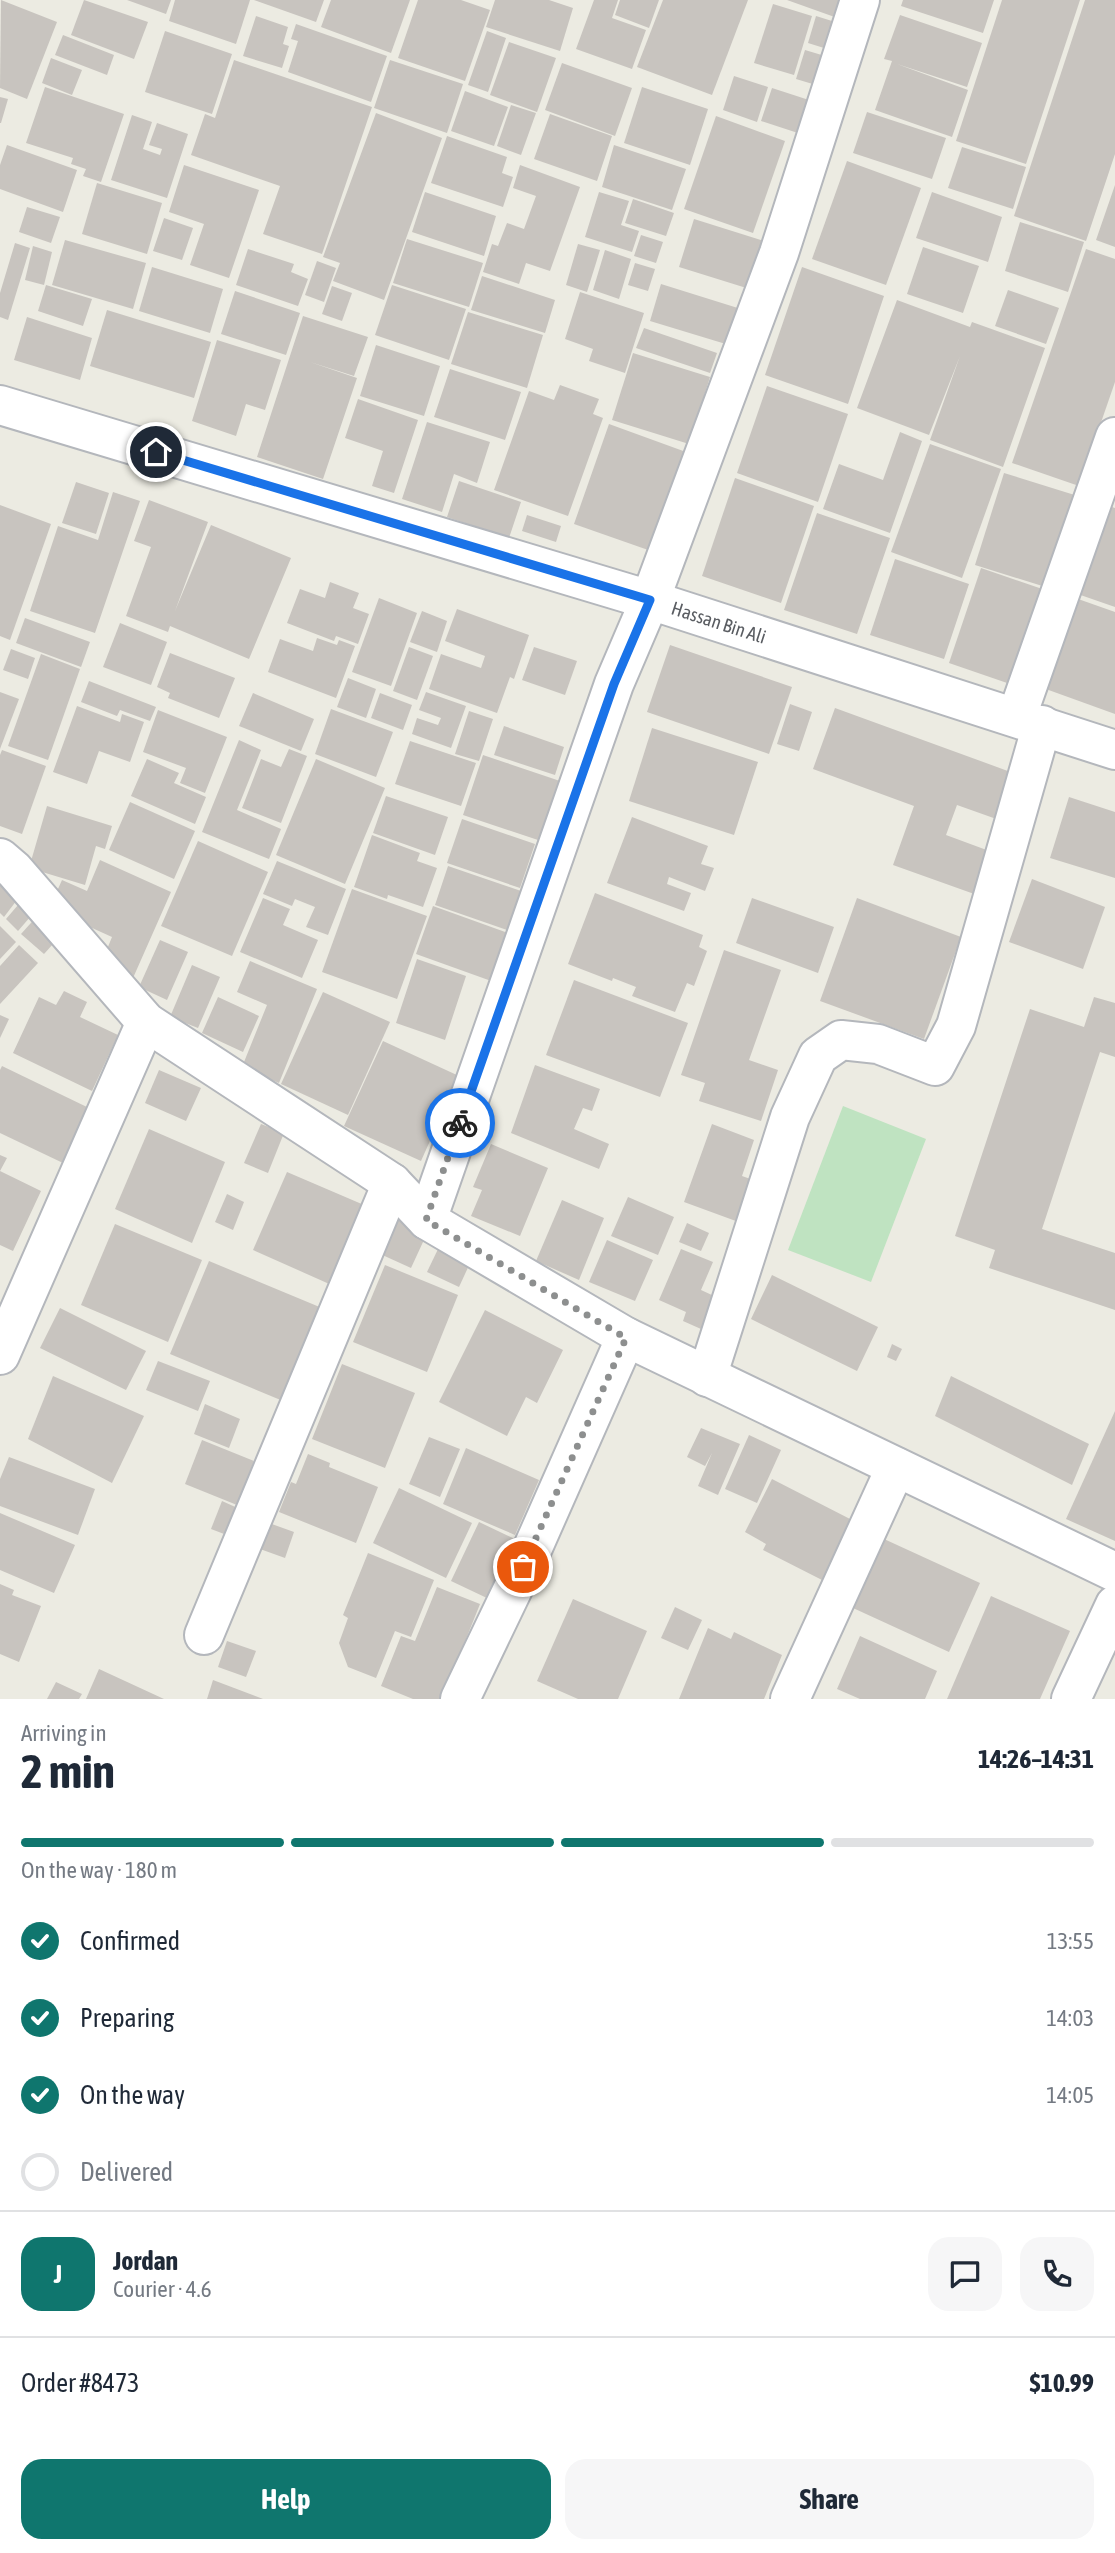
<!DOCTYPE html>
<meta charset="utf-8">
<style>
:root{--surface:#fff;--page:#f6f6f7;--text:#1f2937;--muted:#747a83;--line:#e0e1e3;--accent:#0f766e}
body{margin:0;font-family:"Asap Condensed",sans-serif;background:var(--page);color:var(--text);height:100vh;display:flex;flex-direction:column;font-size:26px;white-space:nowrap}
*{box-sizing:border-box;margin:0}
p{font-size:23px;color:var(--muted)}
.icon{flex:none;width:38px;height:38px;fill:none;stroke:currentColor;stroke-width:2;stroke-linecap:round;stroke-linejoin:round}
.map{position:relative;height:1699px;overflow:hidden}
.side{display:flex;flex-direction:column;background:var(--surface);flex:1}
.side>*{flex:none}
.pin{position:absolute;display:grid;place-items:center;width:60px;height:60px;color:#fff;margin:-30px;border:4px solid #fff;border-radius:50%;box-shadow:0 2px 7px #0007}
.courier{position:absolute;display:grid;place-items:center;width:70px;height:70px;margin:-35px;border:5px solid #1a73e8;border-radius:50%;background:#fff;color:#222;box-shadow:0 2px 9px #0007}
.summary em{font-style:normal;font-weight:700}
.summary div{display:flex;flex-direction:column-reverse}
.summary{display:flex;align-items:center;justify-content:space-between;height:119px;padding:0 21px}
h1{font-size:46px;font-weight:700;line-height:52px}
.bar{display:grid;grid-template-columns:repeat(4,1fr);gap:10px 7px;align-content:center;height:84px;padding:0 21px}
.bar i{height:9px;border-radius:5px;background:var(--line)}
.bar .on{background:var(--accent)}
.bar p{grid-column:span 4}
.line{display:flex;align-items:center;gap:18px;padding:0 21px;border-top:2px solid var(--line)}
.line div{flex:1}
.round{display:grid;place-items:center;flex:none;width:74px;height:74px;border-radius:21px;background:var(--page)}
ol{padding:0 21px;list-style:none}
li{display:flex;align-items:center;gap:21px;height:77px}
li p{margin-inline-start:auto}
li .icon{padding:7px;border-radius:50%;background:var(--accent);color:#fff;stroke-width:4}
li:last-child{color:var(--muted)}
li i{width:38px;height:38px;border:4px solid var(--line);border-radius:50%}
.primary-button{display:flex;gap:14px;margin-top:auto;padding:14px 21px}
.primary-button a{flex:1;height:80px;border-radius:21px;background:var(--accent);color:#fff;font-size:28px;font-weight:700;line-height:80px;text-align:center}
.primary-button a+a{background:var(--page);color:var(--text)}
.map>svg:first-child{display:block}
.green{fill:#bfe3c1}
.building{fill:#c8c4bf}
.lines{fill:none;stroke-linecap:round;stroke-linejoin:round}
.minor-casing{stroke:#b4b7bc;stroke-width:42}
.minor{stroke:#fff;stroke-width:38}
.done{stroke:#8d8f8f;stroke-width:7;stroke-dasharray:0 12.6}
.route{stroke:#1a73e8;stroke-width:9}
.labels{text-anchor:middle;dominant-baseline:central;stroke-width:7;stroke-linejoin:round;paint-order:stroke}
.street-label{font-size:19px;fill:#5a5d62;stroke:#fff}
</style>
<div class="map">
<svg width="1115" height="1699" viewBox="0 0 1115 1699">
<rect width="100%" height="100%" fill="#ecebe2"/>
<polygon class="green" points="843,1106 926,1139 871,1282 788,1250"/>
<g class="building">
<polygon points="1,0 57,22 27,99 0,88"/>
<polygon points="84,0 148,22 134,59 71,35"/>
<polygon points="127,0 171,0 166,14"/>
<polygon points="175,0 250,0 236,44 169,21"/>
<polygon points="254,0 324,0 316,22"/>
<polygon points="331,0 410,0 391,53 321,27"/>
<polygon points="418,0 461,0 490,10 465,81 398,58"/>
<polygon points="495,0 549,0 573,8 560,51 486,27"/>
<polygon points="594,0 618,0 612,18 646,30 632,69 576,49"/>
<polygon points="620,0 659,0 649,28 615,15"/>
<polygon points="663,0 748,0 712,95 637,67"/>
<polygon points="787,0 851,0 843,20"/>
<polygon points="903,0 994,0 983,33 901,6"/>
<polygon points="1002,0 1080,0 1026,164 956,141"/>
<polygon points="1085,0 1115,0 1115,154 1086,241 1014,216"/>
<polygon points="773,4 812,16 794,75 754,63"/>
<polygon points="900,15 982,43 967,87 897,64 968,90 952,137 875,110 892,61 884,59"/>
<polygon points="256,16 288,27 283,44 289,46 282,68 243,56"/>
<polygon points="816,16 848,26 840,53 808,43"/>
<polygon points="296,24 387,56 371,102 288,72 298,41 291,39"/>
<polygon points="165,31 232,54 212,114 145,92"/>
<polygon points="487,31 506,38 488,92 468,85"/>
<polygon points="63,35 114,55 107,75 55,55"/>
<polygon points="509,42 556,58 537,112 490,95"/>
<polygon points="805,50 835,59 826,88 796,79"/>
<polygon points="51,58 82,70 72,95 42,83"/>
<polygon points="234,60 372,107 322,254 263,234 280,186 191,155 205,114 215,118"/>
<polygon points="390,60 463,84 447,133 374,108"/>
<polygon points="562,63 632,88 615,136 545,110"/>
<polygon points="734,76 768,87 757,122 723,110"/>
<polygon points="45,87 124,114 101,182 83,176 86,169 71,164 73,158 26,143"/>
<polygon points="642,87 708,109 690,165 624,143"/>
<polygon points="772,88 812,101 801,134 761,121"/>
<polygon points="465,91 508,107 494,146 451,131"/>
<polygon points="0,97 8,99 1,123 0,123"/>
<polygon points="511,105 536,113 521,155 497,146"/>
<polygon points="867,112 946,138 932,179 853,153"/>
<polygon points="376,113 442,138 384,300 333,281 340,263 323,257"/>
<polygon points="550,114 612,136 597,181 534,159"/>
<polygon points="132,115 152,122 143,149 160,155 162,149 149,145 157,123 188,134 167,198 111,180"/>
<polygon points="716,116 785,141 753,233 684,209"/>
<polygon points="447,136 507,157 502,173 513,177 503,207 431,183"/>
<polygon points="7,145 77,170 63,212 0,189 0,165"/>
<polygon points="614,145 686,169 672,210 602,187"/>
<polygon points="962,147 1026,167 1013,209 948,188"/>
<polygon points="847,161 921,188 886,285 812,259"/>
<polygon points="184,165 259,190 229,278 190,265 204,224 169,212"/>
<polygon points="520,165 580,187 550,271 526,263 519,284 483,272 492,244 498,246 507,223 524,229 536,196 513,188"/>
<polygon points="97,183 162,203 147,254 82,234"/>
<polygon points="1115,185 1115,247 1096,240"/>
<polygon points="425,192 496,216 484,256 412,232"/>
<polygon points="599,192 629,201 621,225 639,231 632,252 585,237"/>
<polygon points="932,192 1002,217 988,262 916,238"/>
<polygon points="633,199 674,213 666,236 625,223"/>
<polygon points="27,207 60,217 51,243 19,232"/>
<polygon points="164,218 193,228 182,260 153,251"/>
<polygon points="694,219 770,243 756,291 679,267"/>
<polygon points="1020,222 1084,242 1068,292 1005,271"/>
<polygon points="641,235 663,242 656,263 634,256"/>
<polygon points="407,239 483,263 469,307 393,283"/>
<polygon points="65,240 146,263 133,309 52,285"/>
<polygon points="15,243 30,248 8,320 0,317 0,293"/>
<polygon points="578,244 600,250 587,292 566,285"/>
<polygon points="33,246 52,252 44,285 25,280"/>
<polygon points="923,247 979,266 963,313 907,294"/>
<polygon points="248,249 294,264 291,272 308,279 298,306 236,285"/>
<polygon points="1086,249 1115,259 1115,382 1079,486 1012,463"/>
<polygon points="605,250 631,259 619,299 593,290"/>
<polygon points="317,261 336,268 324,302 305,295"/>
<polygon points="635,263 655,269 648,291 628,285"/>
<polygon points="152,267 223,289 210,333 139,311"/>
<polygon points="802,267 884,296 848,404 765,375"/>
<polygon points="482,276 555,300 545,333 471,310"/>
<polygon points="661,284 741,309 729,345 650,321"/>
<polygon points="46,285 92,299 83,326 38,311"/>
<polygon points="392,285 466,309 449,360 375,335"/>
<polygon points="332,286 352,293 342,321 322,314"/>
<polygon points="1008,290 1059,308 1046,344 995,326"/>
<polygon points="235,291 300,313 286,355 221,334"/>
<polygon points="580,292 644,313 625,373 589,361 593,349 565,339"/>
<polygon points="897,300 970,327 972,322 1045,348 1003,467 930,440 960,356 929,435 857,408"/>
<polygon points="107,310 211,342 194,398 90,366"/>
<polygon points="468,312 543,335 527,388 451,364"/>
<polygon points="303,316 368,337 354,376 310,362 357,378 323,479 257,457"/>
<polygon points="27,317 92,338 80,380 14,360"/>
<polygon points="644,328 717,353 710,373 636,348"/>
<polygon points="217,340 281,360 265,410 246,404 236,436 192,421"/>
<polygon points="376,345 440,366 424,416 360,396"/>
<polygon points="633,353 710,377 689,444 612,420"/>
<polygon points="450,369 521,392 505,440 434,417"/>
<polygon points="560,385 599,399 593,414 603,418 568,516 494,490 529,391 554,400"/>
<polygon points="767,386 848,414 818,502 737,473"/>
<polygon points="358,399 418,420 394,493 372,486 383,451 345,438"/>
<polygon points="427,422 490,442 477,483 454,474 442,512 402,499"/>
<polygon points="609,424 686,452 651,551 574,524"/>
<polygon points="900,432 922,441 890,533 823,509 839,464 883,480"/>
<polygon points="930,444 1001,469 962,578 891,552"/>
<polygon points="1004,473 1081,497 1052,589 975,565"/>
<polygon points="735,478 814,506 781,603 702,576"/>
<polygon points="459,481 521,502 509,538 447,517"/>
<polygon points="76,482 109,493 96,534 62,523"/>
<polygon points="113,492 140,501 95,633 30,611 58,526 98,540"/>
<polygon points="149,500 208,522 175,611 211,525 291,558 249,659 170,626 168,632 126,616 151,547 134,541"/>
<polygon points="1099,503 1115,508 1115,607 1069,591"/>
<polygon points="0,505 51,524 10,640 0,636"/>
<polygon points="817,513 890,538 857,634 784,610"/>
<polygon points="527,515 561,526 556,542 522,531"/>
<polygon points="895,559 969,584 944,659 870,635"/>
<polygon points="981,568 1051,592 1019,687 949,663"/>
<polygon points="330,582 359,593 353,608 369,614 358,644 336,636 334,641 287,623 300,589 325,598"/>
<polygon points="1064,594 1115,612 1115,714 1032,684"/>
<polygon points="379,598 417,613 391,686 352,672"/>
<polygon points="457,609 529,635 514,679 510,677 497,713 429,689 441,654 481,668 485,656 445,641"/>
<polygon points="422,611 447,621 437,652 410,642"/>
<polygon points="25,618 90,642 81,667 16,643"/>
<polygon points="120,623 167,642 151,685 103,667"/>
<polygon points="317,638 337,645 339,640 355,646 336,698 268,672 280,639 313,651"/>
<polygon points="670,645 792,687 769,754 647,712"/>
<polygon points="409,647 433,656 417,700 393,691"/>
<polygon points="534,647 577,661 565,695 522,680"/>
<polygon points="11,649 35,658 28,679 3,670"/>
<polygon points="170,653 235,678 219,718 168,698 170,693 157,687"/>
<polygon points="41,654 80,669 48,760 8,746"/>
<polygon points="348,678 376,689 366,718 337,707"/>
<polygon points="89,681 156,707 150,721 120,710 117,716 81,702"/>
<polygon points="0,692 19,699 0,749"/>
<polygon points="426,692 466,706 451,748 412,734 417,718 438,725 441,718 419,710"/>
<polygon points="253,693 314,719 301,751 239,726"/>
<polygon points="380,693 412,705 403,730 371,718"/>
<polygon points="790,704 812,712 799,751 777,744"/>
<polygon points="77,706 120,722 122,714 144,722 130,762 99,751 87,784 53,772"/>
<polygon points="835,708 1019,775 1002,821 957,805 946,835 992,852 977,895 893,865 914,806 813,769"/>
<polygon points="331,709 393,732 376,777 315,754"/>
<polygon points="158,710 227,737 205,793 180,783 186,768 143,752"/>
<polygon points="469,711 493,719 479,761 455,754"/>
<polygon points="504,726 564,747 555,775 494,755"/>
<polygon points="652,728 758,762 734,835 629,801"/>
<polygon points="239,740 261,750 237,810 281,829 269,859 202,832"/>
<polygon points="410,741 476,763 461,806 395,784"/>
<polygon points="289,749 307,756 281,823 242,808 261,759 281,767"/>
<polygon points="2,750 46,766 22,834 0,826 0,755"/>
<polygon points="483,755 560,781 541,841 463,815"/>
<polygon points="147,759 179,773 174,783 206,797 195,824 131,796"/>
<polygon points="316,759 385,788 345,884 276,855"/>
<polygon points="386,796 448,817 435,855 373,833"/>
<polygon points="1069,797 1115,812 1115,878 1050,858"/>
<polygon points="130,802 195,831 174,879 109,850"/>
<polygon points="47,806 112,826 105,849 96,846 85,885 29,868"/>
<polygon points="632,817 708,846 701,864 714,868 705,891 669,877 667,884 691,893 684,911 607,883"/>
<polygon points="462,819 535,844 520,888 447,863"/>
<polygon points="372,835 420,853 417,861 437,868 423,907 388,895 387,899 354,887"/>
<polygon points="198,841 268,872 232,956 161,926"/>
<polygon points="100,860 171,892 133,978 101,964 112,937 70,918 53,900 62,880 87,891"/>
<polygon points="277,861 346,889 328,935 306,927 315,907 295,899 292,906 263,894"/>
<polygon points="448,866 521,891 507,930 435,905"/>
<polygon points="0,873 23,892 4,917 0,913"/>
<polygon points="1032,879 1105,907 1083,969 1009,942"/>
<polygon points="352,889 427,916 397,999 322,972"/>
<polygon points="595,893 703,935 699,947 707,951 694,986 687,983 675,1012 632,996 636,987 613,978 612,981 568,964"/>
<polygon points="24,898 37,909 18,931 6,919"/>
<polygon points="263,898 290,909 283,925 318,940 302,978 240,952"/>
<polygon points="752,898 834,927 818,973 736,943"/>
<polygon points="857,898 961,937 924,1039 820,1001"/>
<polygon points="433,906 511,934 494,982 416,954"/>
<polygon points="39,914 62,934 44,954 21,934"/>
<polygon points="0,926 16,942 0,959"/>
<polygon points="160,940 188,952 167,1000 139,987"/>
<polygon points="19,945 38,963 0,1004 0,966"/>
<polygon points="724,950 781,970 749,1060 778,1070 761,1121 699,1101 705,1083 681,1075"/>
<polygon points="417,959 466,976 445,1040 396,1023"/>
<polygon points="250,961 317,989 279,1083 242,1067 267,1005 237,992"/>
<polygon points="192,965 220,977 198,1028 170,1017"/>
<polygon points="574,980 688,1023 660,1097 546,1055"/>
<polygon points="64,991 87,1002 80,1017 118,1035 92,1091 13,1053 39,997 56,1005"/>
<polygon points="323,992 390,1022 348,1115 281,1084"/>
<polygon points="218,997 259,1016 243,1052 202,1033"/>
<polygon points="1094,997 1115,1003 1115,1057 1100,1052 1042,1229 1115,1253 1115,1310 989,1268 995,1250 955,1236 1030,1009 1084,1027"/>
<polygon points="0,1015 9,1019 0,1038"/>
<polygon points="383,1041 459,1076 421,1161 344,1126"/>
<polygon points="535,1065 600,1089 592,1111 583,1108 574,1129 609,1144 599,1169 511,1133"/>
<polygon points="2,1066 89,1108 63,1163 0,1133 0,1070"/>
<polygon points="159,1070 201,1088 186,1121 145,1103"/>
<polygon points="261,1124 284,1133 268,1173 244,1163"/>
<polygon points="712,1124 754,1140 742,1176 759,1182 744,1224 684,1202"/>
<polygon points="149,1129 225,1162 192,1243 115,1209"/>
<polygon points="491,1144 548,1168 520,1236 471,1216 482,1190 473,1187"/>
<polygon points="0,1155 7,1158 0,1171 41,1191 13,1251 0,1245"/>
<polygon points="287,1172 371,1208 336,1287 253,1250"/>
<polygon points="227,1194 244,1202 233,1230 215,1222"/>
<polygon points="628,1197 674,1217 658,1255 611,1236"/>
<polygon points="562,1200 604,1218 579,1280 536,1261"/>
<polygon points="396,1214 429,1229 411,1268 378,1253"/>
<polygon points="687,1223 709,1233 701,1251 679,1242"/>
<polygon points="115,1224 202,1260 168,1342 81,1305"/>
<polygon points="607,1240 653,1260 635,1301 589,1282"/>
<polygon points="439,1247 471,1261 459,1287 427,1272"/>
<polygon points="681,1249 713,1262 701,1290 714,1296 701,1329 683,1321 686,1312 659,1300"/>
<polygon points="209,1261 322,1308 283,1401 170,1354"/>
<polygon points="385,1265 458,1295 427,1372 353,1342"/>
<polygon points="772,1275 878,1327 857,1371 751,1319"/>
<polygon points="60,1308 146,1351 126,1390 40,1348"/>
<polygon points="485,1310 563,1350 537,1403 526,1397 507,1436 439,1402"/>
<polygon points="892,1344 902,1349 896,1361 887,1357"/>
<polygon points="158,1361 210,1381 198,1411 146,1390"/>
<polygon points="342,1364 415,1393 385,1468 312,1439"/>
<polygon points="53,1376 144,1416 112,1483 28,1439"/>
<polygon points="951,1376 1089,1444 1072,1485 935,1416"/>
<polygon points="205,1404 240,1419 229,1448 194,1434"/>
<polygon points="1115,1411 1115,1541 1066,1519"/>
<polygon points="701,1428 740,1444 718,1495 698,1486 712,1453 705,1466 687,1457"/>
<polygon points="749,1435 781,1450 757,1503 725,1489"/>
<polygon points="429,1437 460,1449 440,1497 409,1484"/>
<polygon points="202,1440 254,1461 237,1505 185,1484"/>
<polygon points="466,1448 539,1480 515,1535 443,1504"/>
<polygon points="308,1454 330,1463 329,1467 378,1487 356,1543 279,1512 291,1482 296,1484"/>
<polygon points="9,1457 95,1489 78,1535 0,1506 0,1479"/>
<polygon points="772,1479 852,1520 822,1580 763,1550 766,1544 745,1532"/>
<polygon points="399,1488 472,1523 446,1578 373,1543"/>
<polygon points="222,1501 242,1510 232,1537 211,1529"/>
<polygon points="0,1513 75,1545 54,1593 0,1570"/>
<polygon points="479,1522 517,1540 489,1599 451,1581"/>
<polygon points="269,1523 294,1532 285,1558 260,1549"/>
<polygon points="884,1539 980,1583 949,1652 853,1608"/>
<polygon points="368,1553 434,1580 411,1637 395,1631 376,1678 348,1667 339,1643 348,1618 343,1615"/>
<polygon points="0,1584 14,1590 12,1595 41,1606 19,1662 0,1654"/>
<polygon points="437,1587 480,1604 442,1699 413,1699 381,1686 401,1636 415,1641"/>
<polygon points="991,1596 1070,1631 1040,1699 947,1699"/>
<polygon points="573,1599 647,1631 618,1699 578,1699 537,1681"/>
<polygon points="675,1607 702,1620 688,1650 661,1638"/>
<polygon points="708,1628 731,1639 734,1632 782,1655 764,1699 679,1699"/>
<polygon points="860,1636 937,1671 925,1699 860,1699 837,1689"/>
<polygon points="227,1641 256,1651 246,1677 218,1667"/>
<polygon points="99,1669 164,1699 86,1699"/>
<polygon points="213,1680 263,1699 207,1699"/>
<polygon points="56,1682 82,1694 79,1699 47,1699"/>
</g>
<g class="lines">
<defs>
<g id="minor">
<path id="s1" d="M0,405L650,600L1115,750"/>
<polyline points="1017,716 1115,437"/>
<polyline points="0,858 14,870 146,1022 392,1183 427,1220 626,1337 1115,1572"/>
<polyline points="427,1220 614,684 650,600 779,253 860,0"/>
<polyline points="0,1355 146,1022"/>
<polyline points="707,1377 790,1117 818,1056 841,1040 878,1044 935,1066 956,1026 1042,725"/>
<polyline points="204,1635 392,1183"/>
<polyline points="460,1699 534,1545 626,1337"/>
<polyline points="790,1699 896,1467"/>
<polyline points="1071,1699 1115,1605"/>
</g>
</defs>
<use href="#minor" class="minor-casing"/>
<use href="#minor" class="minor"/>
</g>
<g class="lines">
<polyline class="done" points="460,1123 426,1220 626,1338 523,1567"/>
<polyline class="route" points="156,452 650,600 614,684 460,1123"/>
</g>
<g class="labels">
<g class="street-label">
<text stroke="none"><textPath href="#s1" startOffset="751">Hassan Bin Ali</textPath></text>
</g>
</g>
</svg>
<div class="pin" style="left:523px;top:1567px;background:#ea580c"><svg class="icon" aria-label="bag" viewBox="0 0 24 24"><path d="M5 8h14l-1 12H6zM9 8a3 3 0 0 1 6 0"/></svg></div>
<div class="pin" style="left:156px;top:452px;background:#1f2937"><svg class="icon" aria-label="home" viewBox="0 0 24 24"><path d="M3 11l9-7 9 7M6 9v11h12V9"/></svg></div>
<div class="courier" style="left:460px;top:1123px"><svg class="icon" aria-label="bike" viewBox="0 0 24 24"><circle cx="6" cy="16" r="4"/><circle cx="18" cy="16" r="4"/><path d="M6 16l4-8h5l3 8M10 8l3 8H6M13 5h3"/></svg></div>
</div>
<section class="side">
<div class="summary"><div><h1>2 min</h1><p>Arriving in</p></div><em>14:26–14:31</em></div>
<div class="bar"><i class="on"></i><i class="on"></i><i class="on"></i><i></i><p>On the way · 180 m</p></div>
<ol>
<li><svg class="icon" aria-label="check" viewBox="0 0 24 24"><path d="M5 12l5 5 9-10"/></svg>Confirmed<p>13:55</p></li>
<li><svg class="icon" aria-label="check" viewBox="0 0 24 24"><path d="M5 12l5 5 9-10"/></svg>Preparing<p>14:03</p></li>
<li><svg class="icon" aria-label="check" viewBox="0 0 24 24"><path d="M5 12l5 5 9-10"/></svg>On the way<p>14:05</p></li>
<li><i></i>Delivered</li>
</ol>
<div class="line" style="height:126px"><b class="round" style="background:var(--accent);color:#fff">J</b><div><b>Jordan</b><p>Courier · 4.6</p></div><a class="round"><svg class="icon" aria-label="chat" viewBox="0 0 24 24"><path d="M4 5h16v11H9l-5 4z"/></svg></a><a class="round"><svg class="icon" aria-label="phone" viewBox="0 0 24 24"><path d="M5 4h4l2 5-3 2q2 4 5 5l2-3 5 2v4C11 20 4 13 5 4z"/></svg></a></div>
<div class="line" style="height:91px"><div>Order #8473</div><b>$10.99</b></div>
<div class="primary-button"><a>Help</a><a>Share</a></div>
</section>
